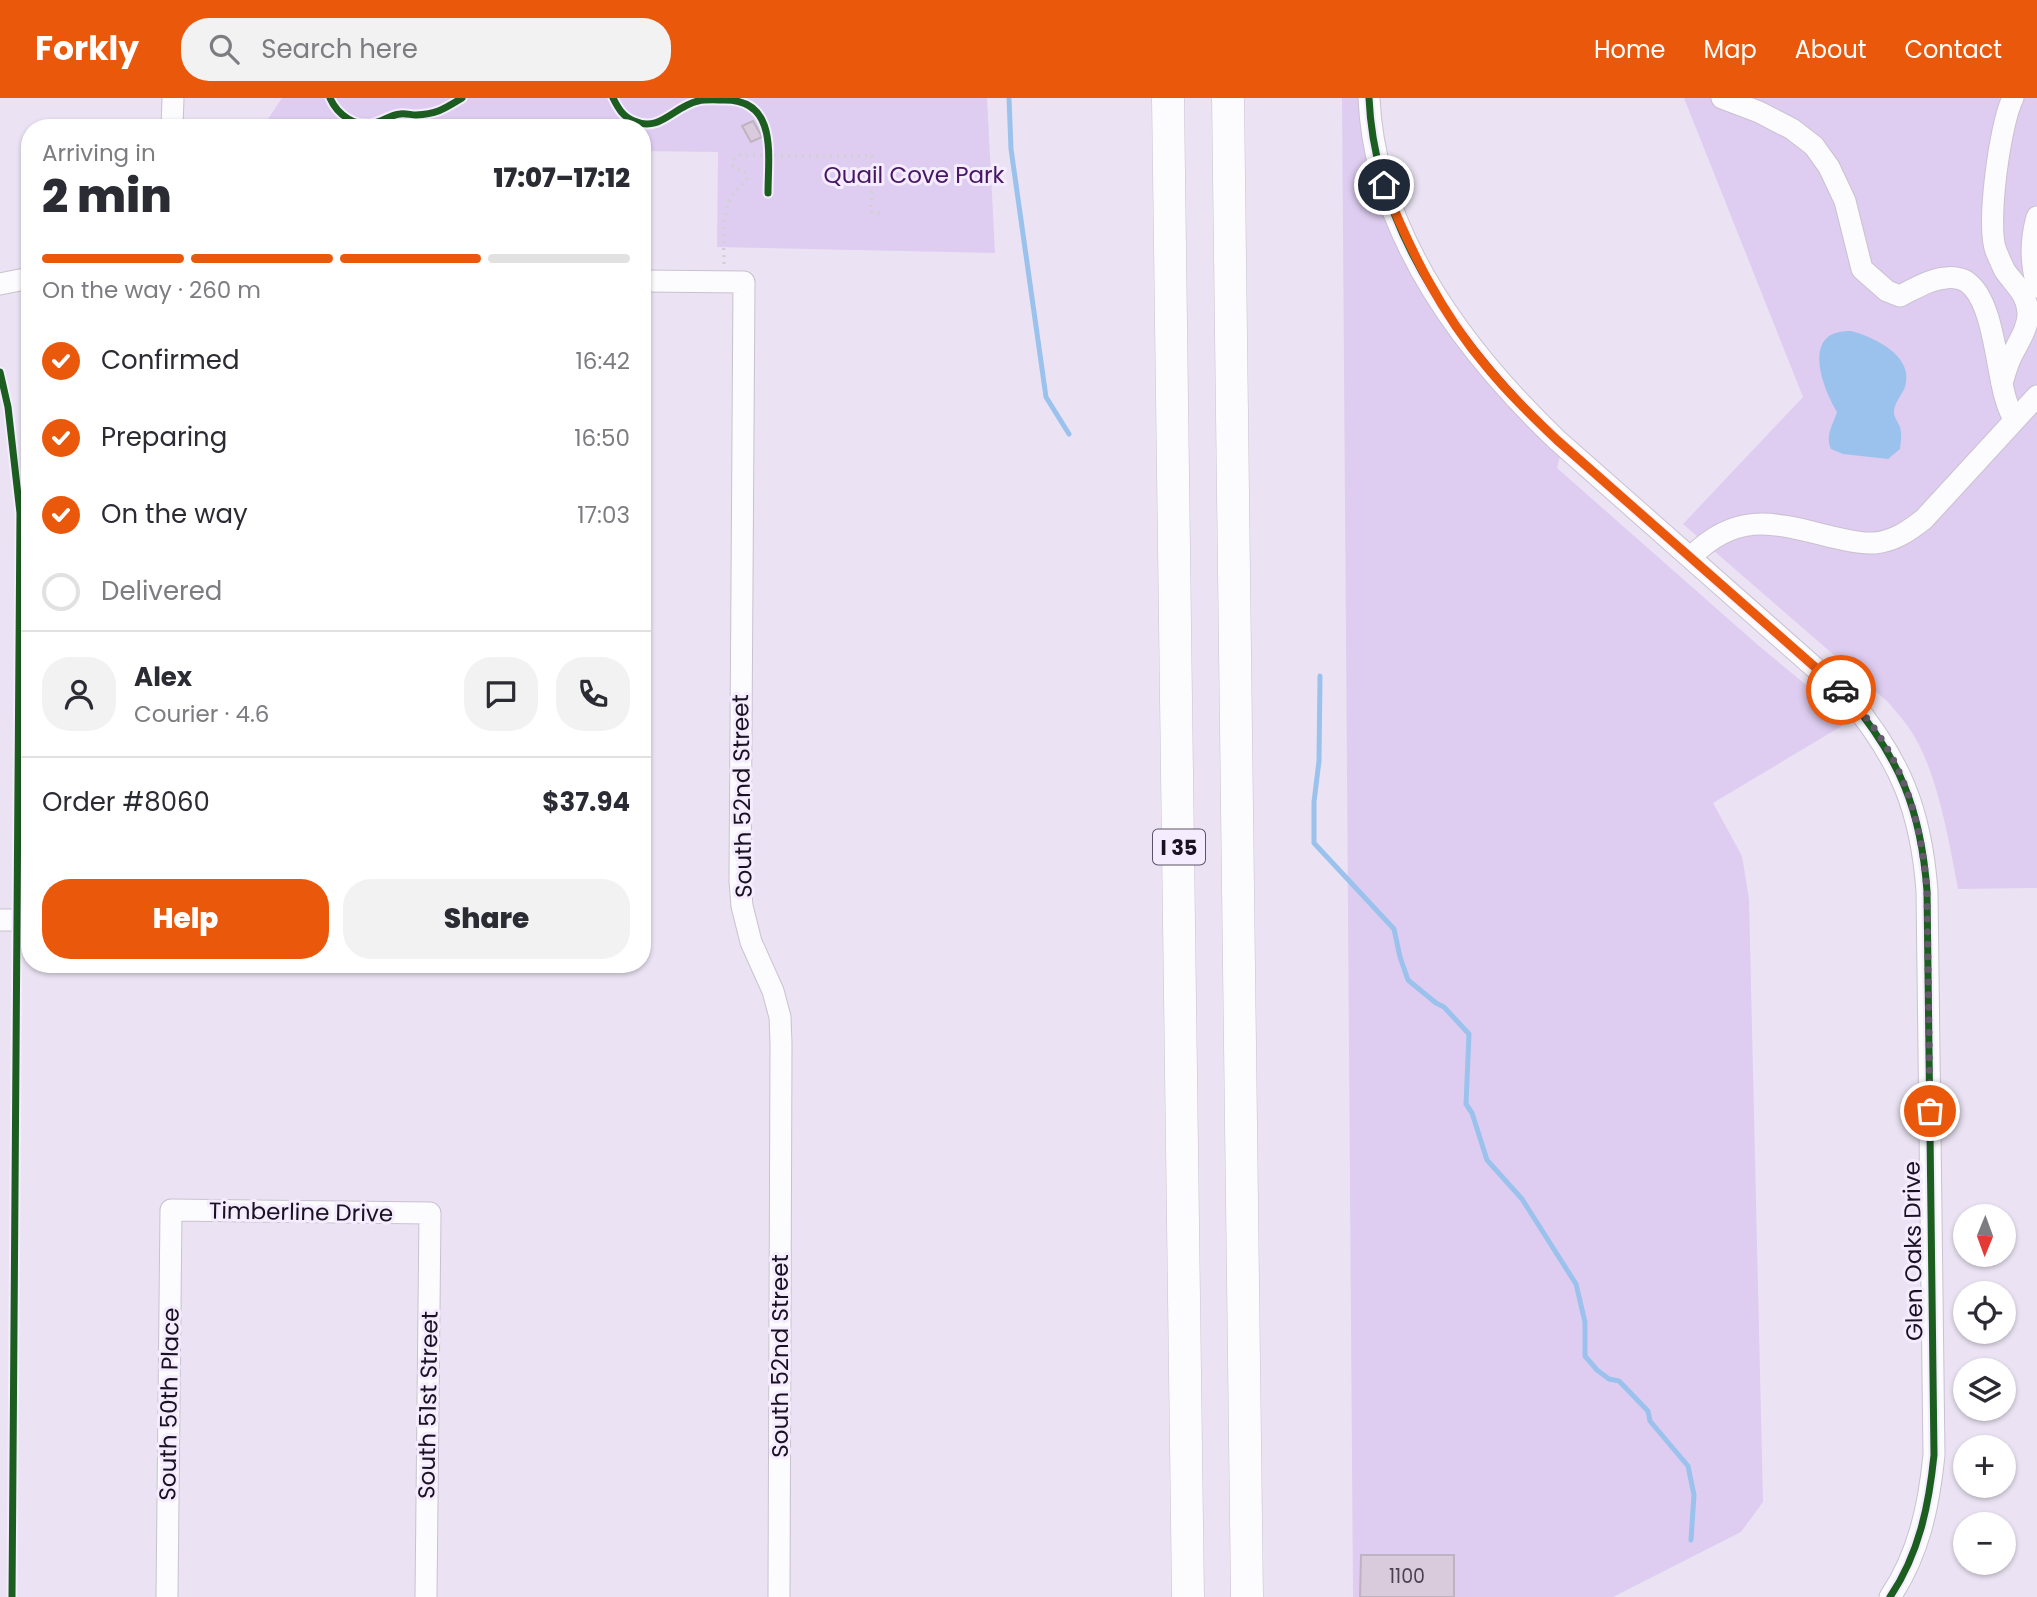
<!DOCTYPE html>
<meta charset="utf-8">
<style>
:root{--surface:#fff;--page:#f2f2f3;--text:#2b2b33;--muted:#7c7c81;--line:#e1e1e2;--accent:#ea580c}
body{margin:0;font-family:Poppins,sans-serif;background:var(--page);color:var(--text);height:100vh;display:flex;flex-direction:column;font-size:26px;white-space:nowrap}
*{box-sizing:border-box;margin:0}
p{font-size:23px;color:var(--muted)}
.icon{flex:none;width:38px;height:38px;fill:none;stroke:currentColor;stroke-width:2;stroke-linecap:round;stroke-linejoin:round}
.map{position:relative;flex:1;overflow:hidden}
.sheet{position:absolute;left:21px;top:21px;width:630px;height:854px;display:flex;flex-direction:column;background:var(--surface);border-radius:28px;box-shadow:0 2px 5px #0004}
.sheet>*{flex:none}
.needle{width:46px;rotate:181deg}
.buttons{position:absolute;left:1953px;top:1106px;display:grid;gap:14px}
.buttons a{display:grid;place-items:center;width:63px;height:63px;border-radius:50%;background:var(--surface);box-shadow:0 2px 5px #0004;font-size:35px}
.pin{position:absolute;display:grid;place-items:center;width:60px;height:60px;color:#fff;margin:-30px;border:4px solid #fff;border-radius:50%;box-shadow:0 2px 7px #0007}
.courier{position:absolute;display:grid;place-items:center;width:70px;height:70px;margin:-35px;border:5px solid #ea580c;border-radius:50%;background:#fff;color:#222;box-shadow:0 2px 9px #0007}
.summary em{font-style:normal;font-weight:800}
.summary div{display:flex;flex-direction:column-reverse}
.summary{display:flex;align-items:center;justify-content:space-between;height:119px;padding:0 21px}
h1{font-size:46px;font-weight:800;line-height:52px}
.bar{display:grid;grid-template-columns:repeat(4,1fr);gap:10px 7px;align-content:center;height:84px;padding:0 21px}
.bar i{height:9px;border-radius:5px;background:var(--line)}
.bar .on{background:var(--accent)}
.bar p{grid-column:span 4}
.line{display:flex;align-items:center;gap:18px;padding:0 21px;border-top:2px solid var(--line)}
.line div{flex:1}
.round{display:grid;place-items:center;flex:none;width:74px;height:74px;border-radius:28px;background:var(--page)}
ol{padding:0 21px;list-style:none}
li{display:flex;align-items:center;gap:21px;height:77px}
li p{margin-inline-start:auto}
li .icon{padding:7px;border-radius:50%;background:var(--accent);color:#fff;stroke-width:4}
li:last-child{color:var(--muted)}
li i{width:38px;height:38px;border:4px solid var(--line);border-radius:50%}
.primary-button{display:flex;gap:14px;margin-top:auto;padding:14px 21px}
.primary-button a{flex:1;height:80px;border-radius:28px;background:var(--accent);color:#fff;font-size:28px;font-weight:800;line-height:80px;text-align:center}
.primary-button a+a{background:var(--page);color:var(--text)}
header{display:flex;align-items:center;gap:42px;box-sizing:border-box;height:98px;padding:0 35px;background:var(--accent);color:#fff}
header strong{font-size:33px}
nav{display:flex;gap:38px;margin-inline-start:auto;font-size:24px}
.search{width:490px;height:63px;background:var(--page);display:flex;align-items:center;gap:18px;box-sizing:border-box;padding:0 24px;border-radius:28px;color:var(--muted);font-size:26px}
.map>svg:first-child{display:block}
.green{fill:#decdf0}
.water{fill:#9bc2ed}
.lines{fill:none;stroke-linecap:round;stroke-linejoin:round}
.stream{stroke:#9bc2ed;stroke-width:5}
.building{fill:#d9cadc;stroke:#beb3c1;stroke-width:2}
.minor-casing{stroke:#c9c1d1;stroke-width:23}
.highway-casing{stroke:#c9c1d1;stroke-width:33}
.path{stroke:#d2d0d5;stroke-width:3.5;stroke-dasharray:2 5;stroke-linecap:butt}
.minor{stroke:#fcfbfd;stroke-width:21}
.highway{stroke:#fcfbfd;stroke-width:32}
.cycleway-casing{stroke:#f5ecff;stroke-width:11}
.cycleway{stroke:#1b5e20;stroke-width:7}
.done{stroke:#635b6a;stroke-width:7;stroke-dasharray:0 12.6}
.route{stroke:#ea580c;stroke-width:9}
.labels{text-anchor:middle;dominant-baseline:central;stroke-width:6;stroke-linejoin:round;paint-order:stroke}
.number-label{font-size:19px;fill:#4b4151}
.shield{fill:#f5ecff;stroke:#5c5364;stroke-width:2}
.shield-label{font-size:21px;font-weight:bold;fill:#1a1221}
.park-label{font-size:23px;fill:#461765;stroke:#f5ecff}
.street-label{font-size:23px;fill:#1a1221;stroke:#f5ecff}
</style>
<header>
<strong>Forkly</strong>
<div class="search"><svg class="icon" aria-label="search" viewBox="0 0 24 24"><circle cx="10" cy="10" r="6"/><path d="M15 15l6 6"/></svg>Search here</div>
<nav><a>Home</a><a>Map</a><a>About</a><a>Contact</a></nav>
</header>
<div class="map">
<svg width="2037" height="1499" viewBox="0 0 2037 1499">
<rect width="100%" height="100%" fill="#ebe3f3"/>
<g class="green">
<polygon points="282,0 987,0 995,155 717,149 718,54 642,53 642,30 262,30"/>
<polygon points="1342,0 1369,0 1370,16 1426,180 1563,347 1557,370 1759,548 1850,623 1713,705 1742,758 1749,801 1763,1404 1741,1434 1613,1499 1353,1499"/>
<path d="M1684,0H2037V790L1958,791C1949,743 1937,670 1909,630C1903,621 1895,613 1888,604L1683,426L1803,299Z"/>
</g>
<path class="water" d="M1851,233C1874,239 1915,258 1905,289C1902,297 1894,305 1894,314C1894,319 1898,324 1900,329C1902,336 1901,343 1900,351L1888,361L1843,356L1831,351C1825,337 1833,327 1837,314C1826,296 1808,253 1829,238C1835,234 1844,233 1851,233Z"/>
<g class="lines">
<g class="stream">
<polyline points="1009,0 1011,51 1046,299 1069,336"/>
<polyline points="1320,578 1319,663 1314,704 1314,745 1394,831 1400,859 1408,882 1436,905 1444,909 1469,936 1466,1006 1472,1015 1487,1062 1522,1101 1576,1186 1585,1224 1585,1258 1597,1272 1609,1281 1619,1283 1648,1313 1650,1323 1688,1368 1694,1397 1691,1442"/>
</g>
</g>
<g class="building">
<polygon points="753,23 762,39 751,44 742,28"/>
<polygon points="1361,1457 1454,1457 1454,1499 1360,1499"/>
</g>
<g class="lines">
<defs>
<g id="minor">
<path d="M1369,0C1375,134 1463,252 1557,342L1848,599C1900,661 1921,712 1927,793L1934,1357C1929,1407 1919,1456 1890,1499"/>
<path d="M1722,0L1759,14L1792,31L1814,48L1829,69L1845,103L1862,171L1887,193L1900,198C1914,191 1930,181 1946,180C1952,179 1962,180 1967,184C1994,203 1996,271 2006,302C2008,309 2011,315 2014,322"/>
<polyline points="172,30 173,0"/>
<path d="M2037,119C2030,144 2031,164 2037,189"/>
<polyline points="642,183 744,184 740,783 742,808 751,844 773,893 780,919 781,946 779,1499"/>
<polyline points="0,186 30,180"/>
<path d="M2002,285C2005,276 2007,267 2011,259C2017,246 2029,230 2028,214C2027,196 2015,187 2005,173C2002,167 1999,160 1996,153C1986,128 2000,25 2013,0"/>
<path d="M1691,459C1737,412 1775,425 1832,439C1847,442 1860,446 1875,445C1894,443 1909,433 1924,421L2037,298"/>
<polyline points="0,822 30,822"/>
<polyline points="167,1499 171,1112 430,1115 426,1499"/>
</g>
<g id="highway">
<polyline points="1168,0 1188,1499"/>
<polyline points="1228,0 1247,1499"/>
</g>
</defs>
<use href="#minor" class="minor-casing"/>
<use href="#highway" class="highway-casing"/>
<path class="path" d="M724,166C724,144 721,118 732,98C736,91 743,87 747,80L746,75L733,68L734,61L739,57L872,58L871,114L881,115"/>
<use href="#minor" class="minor"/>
<use href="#highway" class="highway"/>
<defs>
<g id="cycleway">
<path d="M330,0C337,16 355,30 374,25C383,23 390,17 400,16C405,15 411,17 416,17C437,16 444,11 462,0"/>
<path d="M613,0C618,10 623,19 634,23C660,35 674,8 698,3C706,1 717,2 725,2C778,2 768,58 768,95"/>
<path d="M1369,0C1375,134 1463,252 1557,342L1848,599C1900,661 1921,712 1927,793L1934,1357C1929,1407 1919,1456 1890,1499"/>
<polyline points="0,274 8,309 20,415 12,1499"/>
</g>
</defs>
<use href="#cycleway" class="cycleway-casing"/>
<use href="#cycleway" class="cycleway"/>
</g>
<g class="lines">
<path class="done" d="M1841,592C1899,647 1921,716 1927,793L1930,1013"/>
<path class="route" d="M1384,87C1410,152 1441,215 1486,268C1508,295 1532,318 1557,342L1841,592"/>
</g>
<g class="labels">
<g class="number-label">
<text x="1407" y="1478">1100</text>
</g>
<rect class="shield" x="1153" y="731.5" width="52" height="35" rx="5"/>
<g class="shield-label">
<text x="1179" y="749">I 35</text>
</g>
<g class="park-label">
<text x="914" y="77">Quail Cove Park</text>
</g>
<g class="street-label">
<text transform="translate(742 698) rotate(-91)">South 52nd Street</text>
<text transform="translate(301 1114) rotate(1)">Timberline Drive</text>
<text transform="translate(1913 1153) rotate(-91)">Glen Oaks Drive</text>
<text transform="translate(780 1258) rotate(-90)">South 52nd Street</text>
<text transform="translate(169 1306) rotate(-89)">South 50th Place</text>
<text transform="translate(428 1307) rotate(-89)">South 51st Street</text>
</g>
</g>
</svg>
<div class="buttons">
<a><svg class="needle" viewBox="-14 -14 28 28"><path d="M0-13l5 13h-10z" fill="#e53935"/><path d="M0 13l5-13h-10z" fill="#7c7c81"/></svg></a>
<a><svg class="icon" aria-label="locate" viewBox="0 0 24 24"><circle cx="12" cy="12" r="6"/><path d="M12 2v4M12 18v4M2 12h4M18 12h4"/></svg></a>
<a><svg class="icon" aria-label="layers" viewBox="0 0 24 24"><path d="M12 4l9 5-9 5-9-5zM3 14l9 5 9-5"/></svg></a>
<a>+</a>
<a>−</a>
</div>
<div class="pin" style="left:1930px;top:1013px;background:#ea580c"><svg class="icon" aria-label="bag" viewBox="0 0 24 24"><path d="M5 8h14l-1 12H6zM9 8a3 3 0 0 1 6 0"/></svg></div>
<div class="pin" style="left:1384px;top:87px;background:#1f2937"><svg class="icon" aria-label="home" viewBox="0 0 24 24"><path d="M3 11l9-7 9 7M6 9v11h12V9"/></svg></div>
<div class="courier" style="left:1841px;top:592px"><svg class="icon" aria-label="car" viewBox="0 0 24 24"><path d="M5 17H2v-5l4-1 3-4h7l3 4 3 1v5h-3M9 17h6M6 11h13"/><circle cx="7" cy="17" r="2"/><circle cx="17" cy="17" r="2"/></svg></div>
<section class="sheet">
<div class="summary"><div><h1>2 min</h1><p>Arriving in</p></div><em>17:07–17:12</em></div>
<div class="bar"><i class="on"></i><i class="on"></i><i class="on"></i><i></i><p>On the way · 260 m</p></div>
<ol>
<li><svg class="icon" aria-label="check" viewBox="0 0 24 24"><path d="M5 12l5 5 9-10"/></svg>Confirmed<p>16:42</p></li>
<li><svg class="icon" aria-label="check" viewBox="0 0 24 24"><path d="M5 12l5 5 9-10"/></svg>Preparing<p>16:50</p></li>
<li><svg class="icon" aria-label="check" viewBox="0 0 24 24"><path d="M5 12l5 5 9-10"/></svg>On the way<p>17:03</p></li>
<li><i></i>Delivered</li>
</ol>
<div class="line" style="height:126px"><a class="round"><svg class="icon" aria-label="person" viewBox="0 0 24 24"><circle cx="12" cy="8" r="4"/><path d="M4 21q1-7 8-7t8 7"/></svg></a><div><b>Alex</b><p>Courier · 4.6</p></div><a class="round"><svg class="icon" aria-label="chat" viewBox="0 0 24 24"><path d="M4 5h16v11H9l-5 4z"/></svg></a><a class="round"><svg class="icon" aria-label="phone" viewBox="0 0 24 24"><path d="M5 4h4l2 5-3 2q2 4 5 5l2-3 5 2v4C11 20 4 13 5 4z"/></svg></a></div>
<div class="line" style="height:91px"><div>Order #8060</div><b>$37.94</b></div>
<div class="primary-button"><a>Help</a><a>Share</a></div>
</section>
</div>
